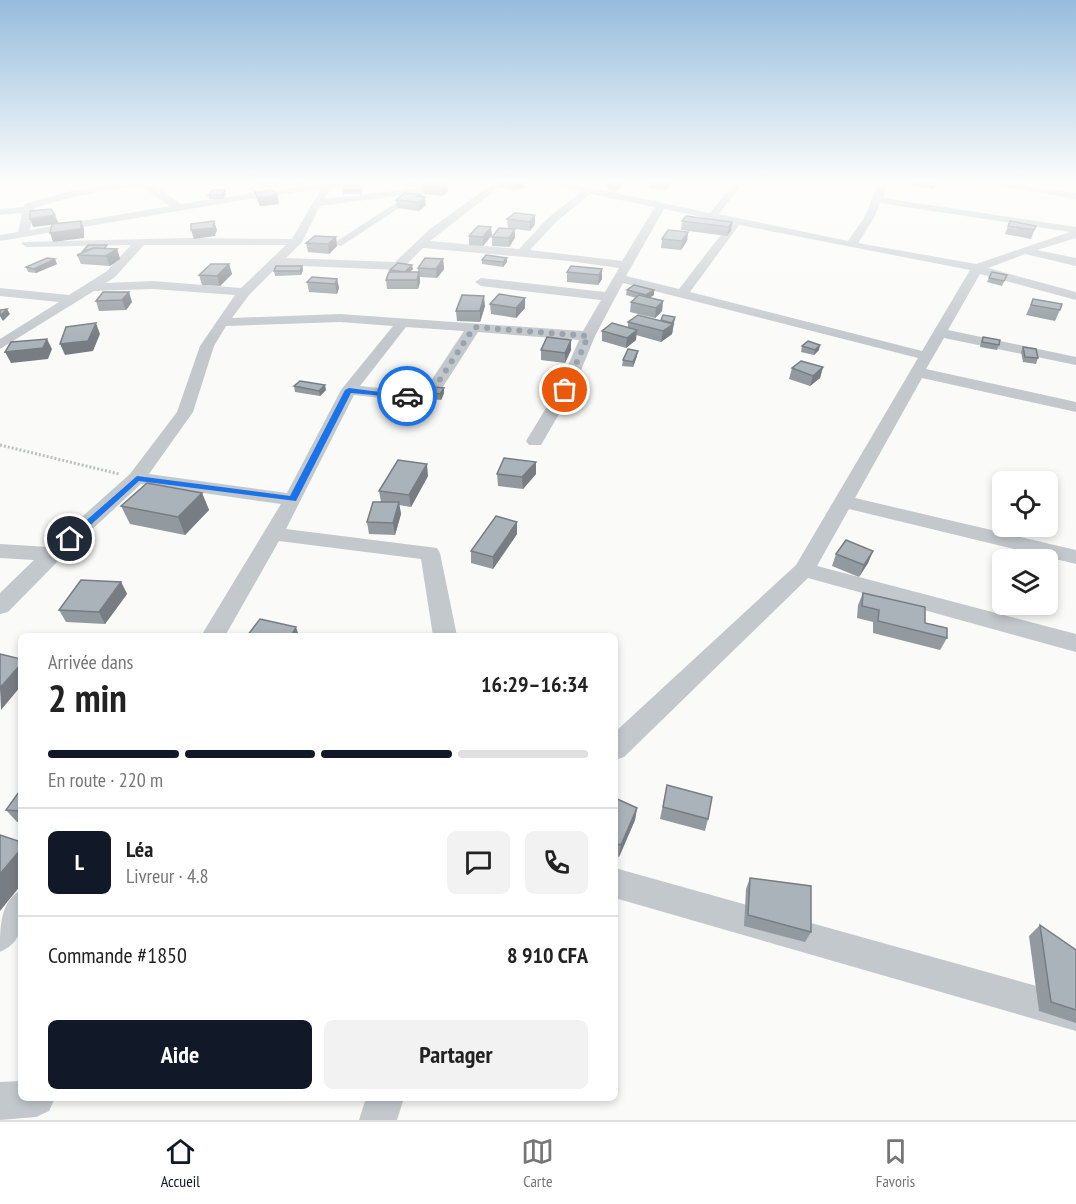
<!DOCTYPE html>
<html lang="fr">
<meta charset="utf-8">
<style>
:root{--surface:#fff;--page:#f2f2f2;--text:#222;--muted:#767676;--line:#e0e0e0;--accent:#111827}
body{margin:0;font-family:"PT Sans Narrow",sans-serif;background:var(--page);color:var(--text);height:100vh;display:flex;flex-direction:column;font-size:22px;white-space:nowrap}
*{box-sizing:border-box;margin:0}
p{font-size:20px;color:var(--muted)}
.icon{flex:none;width:33px;height:33px;fill:none;stroke:currentColor;stroke-width:2;stroke-linecap:round;stroke-linejoin:round}
.map{position:relative;flex:1;overflow:hidden}
.side{position:absolute;left:18px;top:633px;width:600px;height:468px;display:flex;flex-direction:column;background:var(--surface);border-radius:9px;box-shadow:0 3px 9px #0003}
.side>*{flex:none}
.tools{position:absolute;left:992px;top:471px;display:grid;gap:12px}
.tools a{display:grid;place-items:center;width:66px;height:66px;border-radius:9px;background:var(--surface);box-shadow:0 3px 9px #0003;font-size:30px}
.pin{position:absolute;display:grid;place-items:center;width:51px;height:51px;color:#fff;margin:-26px;border:3px solid #fff;border-radius:50%;box-shadow:0 2px 6px #0007}
.courier{position:absolute;display:grid;place-items:center;width:60px;height:60px;margin:-30px;border:4px solid #1a73e8;border-radius:50%;background:#fff;color:#222;box-shadow:0 2px 8px #0007}
.overview em{font-style:normal;font-weight:700}
.overview div{display:flex;flex-direction:column-reverse}
.overview{display:flex;align-items:center;justify-content:space-between;height:102px;padding:0 30px}
h1{font-size:39px;font-weight:700;line-height:45px}
.bar{display:grid;grid-template-columns:repeat(4,1fr);gap:9px 6px;align-content:center;height:72px;padding:0 30px}
.bar i{height:8px;border-radius:4px;background:var(--line)}
.bar .selected{background:var(--accent)}
.bar p{grid-column:span 4}
.line{display:flex;align-items:center;gap:15px;padding:0 30px;border-top:2px solid var(--line)}
.line div{flex:1}
.round{display:grid;place-items:center;flex:none;width:63px;height:63px;border-radius:9px;background:var(--page)}
.action{display:flex;gap:12px;margin-top:auto;padding:12px 30px}
.action a{flex:1;height:69px;border-radius:9px;background:var(--accent);color:#fff;font-size:24px;font-weight:700;line-height:69px;text-align:center}
.action a+a{background:var(--page);color:var(--text)}
.tabs{display:flex;justify-content:space-around;align-items:center;height:84px;border-top:2px solid var(--line);background:var(--surface);font-size:16px;color:var(--muted)}
.tabs a{display:grid;justify-items:center;gap:3px}
.tabs .selected{color:var(--accent)}
.map>svg:first-child{display:block}
.lines{fill:none;stroke-linecap:round;stroke-linejoin:round}
.path{stroke:#bbbfc2;stroke-width:3;stroke-dasharray:2 2;stroke-linecap:butt}
.minor{fill:#c3c8cc;fill-rule:evenodd}
.wall{fill:#929a9f}
.shaded-wall{fill:#777d82}
.building{fill:#aab3b9;stroke:#777d82;stroke-width:1.5}
.route{fill:#1a73e8}
.done{stroke:#99a4ac;stroke-width:6;stroke-dasharray:0 10.8}
</style>
<div class="map">
<svg width="1076" height="1120" viewBox="0 0 1076 1120">
<rect width="100%" height="100%" fill="#fafaf8"/>
<g class="lines">
<polyline class="path" points="0,445 119,474"/>
<g class="minor">
<path d="M126,181H148L181,204L337,181H367L331,188L324,199L419,188L429,181H440L341,246L337,245V241L410,194L320,206L302,242L286,258L395,262L430,229L496,181H507L430,241L519,249L548,218L581,192L539,181H559L710,213L735,181H744L719,214L848,241L864,218L880,181H890L883,198L1076,227V238L1037,250L1076,258V266L1025,254L988,268L1076,292V300L980,274L948,330L1076,357V365L944,338L926,369L1076,402V412L922,378L855,498L1076,550V564L849,509L817,566L1076,634V652L808,578L624,757L615,760V732L796,565L918,358L623,283L595,336L573,390L541,445H529L526,441L557,390L579,340L478,332L434,401L428,403L354,395L286,529L437,548L440,553L457,636H433L421,559L279,541L225,636H201L281,504L141,484L60,559L8,612L0,614V593L34,560L0,558V544L48,547L130,474L177,412L200,346L235,295L153,289L94,291L0,349V339L59,302L0,296V288L69,295L107,271L131,245L27,247L21,244L23,242L188,238L292,239L321,189L255,198L0,241V235L18,232L22,213L0,215V209L24,207L25,204L67,192ZM139,185L170,206L30,230L34,208L68,198ZM590,194L655,207L622,261L530,250L556,222ZM880,203L1070,232L976,264L858,243L874,218ZM664,209L730,223L679,289L626,276ZM739,225L970,270L922,351L690,292ZM144,245H286L241,288L153,281L106,283L115,277ZM423,248L569,261L619,268L605,292L481,278L475,282L481,286L601,300L583,331L340,314L232,318L249,295L279,265L398,270L402,269ZM340,322L393,326L341,390L287,493L149,474L193,412L214,346L226,326ZM406,327L464,331L423,393L360,386Z"/>
<polygon points="970,181 997,181 1076,193 1076,199"/>
<polygon points="615,868 1076,997 1076,1031 615,898"/>
<path d="M21,890C21,916 28,940 0,952C0,926 0,902 21,890Z"/>
<polygon points="21,1081 21,1098 55,1098 49,1111 36,1117 0,1120 0,1082"/>
<polygon points="366,1098 404,1098 397,1120 359,1120"/>
</g>
</g>
<g class="wall">
<polygon points="256,181 285,181 274,187 257,185"/>
<polygon points="292,181 310,181 301,186 292,185"/>
<polygon points="405,181 426,181 425,183 419,183 417,187 406,186"/>
<polygon points="466,181 491,181 487,184"/>
<polygon points="649,181 672,181 671,185 666,190 649,188"/>
<polygon points="909,181 940,181 933,189 908,185"/>
<polygon points="447,183 448,191 442,196 423,194 423,186"/>
<polygon points="500,183 525,183 525,187 514,190 500,187"/>
<polygon points="621,184 621,188 616,191 607,189 607,185"/>
<polygon points="362,185 363,189 361,194 343,194 343,190"/>
<polygon points="255,192 279,204 260,206 257,200"/>
<polygon points="226,194 223,199 209,199 208,195"/>
<polygon points="420,195 426,205 419,211 397,208 396,200"/>
<polygon points="515,213 535,224 530,231 508,228 507,219"/>
<polygon points="682,221 732,222 731,231 727,236 681,230"/>
<polygon points="1010,221 1036,226 1031,239 1005,234"/>
<polygon points="688,232 687,241 681,250 661,248 662,239"/>
<polygon points="492,235 483,246 469,245 469,236"/>
<polygon points="336,237 337,246 329,254 308,252 306,243"/>
<polygon points="492,237 515,238 509,247 492,246"/>
<polygon points="109,249 117,249 120,259 110,266 81,264 77,255 84,252 83,251"/>
<polygon points="443,259 444,269 437,278 420,277 420,282 418,289 387,289 386,280 390,272 390,270 413,269 410,272 418,272 418,268"/>
<polygon points="482,260 507,262 503,267 482,264"/>
<polygon points="57,264 36,273 28,272 26,267"/>
<polygon points="229,264 232,274 220,286 202,285 199,275"/>
<polygon points="302,266 303,270 301,275 275,276 274,271"/>
<polygon points="602,269 602,279 598,285 567,282 567,272"/>
<polygon points="1007,275 1002,286 987,282 989,278"/>
<polygon points="337,279 339,288 337,294 309,292 307,282"/>
<polygon points="627,290 654,295 649,298 663,301 662,311 655,318 630,312 631,302 636,298 626,295"/>
<polygon points="103,292 132,302 126,310 99,311 96,301"/>
<polygon points="525,298 525,308 516,318 491,314 490,304"/>
<polygon points="1033,299 1060,310 1055,321 1026,315"/>
<polygon points="485,306 480,322 457,321 456,311"/>
<polygon points="675,317 672,334 661,342 636,335 636,340 626,348 602,341 602,331 628,328 628,322 661,320"/>
<polygon points="983,337 999,345 997,350 980,347 981,342"/>
<polygon points="802,346 819,350 814,355 801,352"/>
<polygon points="1023,347 1038,358 1036,364 1023,362 1021,352"/>
<polygon points="541,350 571,350 565,363 541,360"/>
<polygon points="637,356 633,367 622,366 623,360"/>
<polygon points="823,367 820,378 810,386 789,379 792,368"/>
<polygon points="294,386 326,390 320,396 295,392"/>
<polygon points="444,388 444,393 441,400 431,399 431,394"/>
<polygon points="536,462 536,474 523,489 498,486 497,474"/>
<polygon points="428,476 411,507 399,505 401,514 395,535 369,534 367,522 381,502 379,491"/>
<polygon points="202,493 209,510 185,535 130,524 121,506"/>
<polygon points="517,522 517,534 493,569 471,563 471,551"/>
<polygon points="873,551 868,563 859,577 832,566 836,554"/>
<polygon points="121,582 127,594 105,624 66,622 59,610"/>
<polygon points="863,593 947,638 940,650 873,633 873,622 857,618 858,605"/>
<polygon points="667,785 708,819 705,831 660,819"/>
<polygon points="21,789 21,822 17,822 6,810"/>
<polygon points="615,798 637,808 635,820 619,857 615,855"/>
<polygon points="750,878 811,932 805,942 744,926 746,889"/>
<polygon points="1040,925 1076,950 1076,1023 1039,1011 1029,936"/>
</g>
<g class="shaded-wall">
<polygon points="75,181 89,181 76,184"/>
<polygon points="273,181 285,181 274,187"/>
<polygon points="300,181 310,181 301,186"/>
<polygon points="668,181 672,181 671,185 666,190"/>
<polygon points="936,181 940,181 933,189"/>
<polygon points="447,183 448,191 442,196 441,188"/>
<polygon points="525,183 525,187 514,190 514,186"/>
<polygon points="621,184 621,188 616,191 616,187"/>
<polygon points="225,190 226,194 223,199 222,195"/>
<polygon points="277,195 279,204 260,206 258,198"/>
<polygon points="420,195 421,200 425,197 426,205 419,211 418,196"/>
<polygon points="55,215 59,224 33,227 30,219"/>
<polygon points="535,215 535,224 530,231 530,222"/>
<polygon points="81,221 84,229 84,238 53,242 50,233"/>
<polygon points="214,221 217,230 215,236 194,239 191,230"/>
<polygon points="732,222 731,231 727,236 729,227"/>
<polygon points="491,227 492,235 483,246 483,237"/>
<polygon points="515,229 515,238 509,247 509,238"/>
<polygon points="688,232 687,241 681,250 682,241"/>
<polygon points="336,237 337,246 329,254 328,244"/>
<polygon points="117,249 120,259 110,266 106,256"/>
<polygon points="507,258 507,262 503,267 503,262"/>
<polygon points="55,259 57,264 36,273 34,269"/>
<polygon points="443,259 444,269 437,278 436,269"/>
<polygon points="229,264 232,274 220,286 217,276"/>
<polygon points="412,265 413,269 405,277 405,272"/>
<polygon points="302,266 303,270 301,275 300,271"/>
<polygon points="602,269 602,279 598,285 599,275"/>
<polygon points="419,272 420,282 418,289 417,280"/>
<polygon points="337,279 339,288 337,294 335,284"/>
<polygon points="654,290 654,295 646,300 646,295"/>
<polygon points="129,292 132,302 126,310 122,300"/>
<polygon points="484,296 485,306 480,322 480,311"/>
<polygon points="525,298 525,308 516,318 516,308"/>
<polygon points="663,301 662,311 655,318 656,308"/>
<polygon points="7,309 10,314 3,321 0,316"/>
<polygon points="675,317 672,334 661,342 663,331"/>
<polygon points="96,323 100,334 93,351 65,355 60,344"/>
<polygon points="637,330 636,340 626,348 627,338"/>
<polygon points="47,339 52,349 48,359 11,363 5,352"/>
<polygon points="571,340 571,350 565,363 565,353"/>
<polygon points="820,345 819,350 814,355 815,350"/>
<polygon points="638,351 637,356 633,367 633,362"/>
<polygon points="823,367 820,378 810,386 813,376"/>
<polygon points="325,385 326,390 320,396 319,391"/>
<polygon points="444,388 444,393 441,400 440,394"/>
<polygon points="536,462 536,474 523,489 522,477"/>
<polygon points="427,464 428,476 411,507 409,495"/>
<polygon points="202,493 209,510 185,535 178,517"/>
<polygon points="399,502 401,514 395,535 393,523"/>
<polygon points="517,522 517,534 493,569 493,557"/>
<polygon points="873,551 868,563 859,577 864,565"/>
<polygon points="121,582 127,594 105,624 99,612"/>
<polygon points="296,627 299,636 291,636"/>
<polygon points="21,664 21,686 1,710 0,688"/>
<polygon points="637,808 635,820 619,857 621,845"/>
<polygon points="21,849 21,885 0,911 0,874"/>
</g>
<g class="building">
<polygon points="429,181 431,181 447,183 441,188 423,186"/>
<polygon points="504,181 516,181 525,183 514,186 500,183"/>
<polygon points="612,182 621,184 616,187 607,185"/>
<polygon points="344,185 362,185 360,190 343,190"/>
<polygon points="213,190 225,190 222,195 208,195"/>
<polygon points="273,190 277,195 258,198 255,192"/>
<polygon points="405,193 420,195 418,196 425,197 418,202 396,200"/>
<polygon points="51,209 55,215 30,219 30,211"/>
<polygon points="515,213 535,215 530,222 507,219"/>
<polygon points="686,216 732,222 729,227 682,221"/>
<polygon points="81,221 81,229 50,233 52,224"/>
<polygon points="214,221 213,228 191,230 191,224"/>
<polygon points="1010,221 1036,226 1034,230 1008,226"/>
<polygon points="478,226 491,227 483,237 469,236"/>
<polygon points="499,228 515,229 509,238 492,237"/>
<polygon points="668,230 688,232 682,241 662,239"/>
<polygon points="315,236 336,237 328,244 306,243"/>
<polygon points="88,245 107,245 104,249 94,248 83,251"/>
<polygon points="94,248 117,249 106,256 77,255"/>
<polygon points="486,255 507,258 503,262 482,260"/>
<polygon points="47,258 55,259 34,269 26,267"/>
<polygon points="425,258 443,259 436,269 418,268"/>
<polygon points="398,263 412,265 405,272 390,270"/>
<polygon points="211,264 229,264 217,276 199,275"/>
<polygon points="276,266 302,266 300,271 274,271"/>
<polygon points="571,266 602,269 599,275 567,272"/>
<polygon points="389,272 419,272 417,280 386,280"/>
<polygon points="992,272 1007,275 1004,281 989,278"/>
<polygon points="312,277 337,279 335,284 307,282"/>
<polygon points="634,285 654,290 646,295 627,290"/>
<polygon points="103,292 129,292 122,300 96,301"/>
<polygon points="499,294 525,298 516,308 490,304"/>
<polygon points="462,295 484,296 480,311 456,311"/>
<polygon points="639,295 663,301 656,308 631,302"/>
<polygon points="1033,299 1062,304 1060,310 1031,305"/>
<polygon points="7,309 0,316 0,310"/>
<polygon points="638,315 673,324 663,331 628,322"/>
<polygon points="663,315 675,317 672,323 661,320"/>
<polygon points="96,323 88,341 60,344 66,327"/>
<polygon points="612,323 637,330 627,338 602,331"/>
<polygon points="547,337 571,340 565,353 541,350"/>
<polygon points="983,337 1000,340 999,345 982,342"/>
<polygon points="47,339 43,348 5,352 11,342"/>
<polygon points="808,341 820,345 815,350 802,346"/>
<polygon points="1023,347 1036,349 1038,358 1025,357"/>
<polygon points="628,349 638,351 633,362 623,360"/>
<polygon points="801,361 823,367 813,376 792,368"/>
<polygon points="300,381 325,385 319,391 294,386"/>
<polygon points="433,387 444,388 440,394 431,394"/>
<polygon points="504,458 536,462 522,477 497,474"/>
<polygon points="398,460 427,464 409,495 379,491"/>
<polygon points="147,483 202,493 178,517 121,506"/>
<polygon points="373,502 399,502 393,523 367,522"/>
<polygon points="496,516 517,522 493,557 471,551"/>
<polygon points="846,540 873,551 864,565 836,554"/>
<polygon points="81,580 121,582 99,612 59,610"/>
<polygon points="863,593 925,607 925,623 947,628 947,638 878,621 879,610 862,606"/>
<polygon points="260,619 296,627 291,636 247,636"/>
<polygon points="0,654 21,659 21,664 0,688"/>
<polygon points="667,785 712,797 708,819 663,807"/>
<polygon points="21,789 21,811 6,810"/>
<polygon points="615,798 637,808 621,845 615,843"/>
<polygon points="0,835 21,842 21,849 0,874"/>
<polygon points="750,878 811,886 811,932 748,915"/>
<polygon points="1040,925 1076,950 1076,1010 1051,1002"/>
</g>
<linearGradient id="sky" x2="0" y2="1"><stop stop-color="#96bcdc"/><stop offset="0.54" stop-color="#fdfdfc"/><stop offset="1" stop-color="#fdfdfc" stop-opacity="0"/></linearGradient>
<rect width="1076" height="338" fill="url(#sky)"/>
<polygon class="route" points="349,388 411,396 407,398 351,393 296,501 139,481 73,541 65,539 137,476 290,496 345,390"/>
<g class="lines">
<polyline class="done" points="407,396 428,398 474,327 588,336 565,390"/>
</g>
</svg>
<div class="tools">
<a><svg class="icon" aria-label="locate" viewBox="0 0 24 24"><circle cx="12" cy="12" r="6"/><path d="M12 2v4M12 18v4M2 12h4M18 12h4"/></svg></a>
<a><svg class="icon" aria-label="layers" viewBox="0 0 24 24"><path d="M12 4l9 5-9 5-9-5zM3 14l9 5 9-5"/></svg></a>
</div>
<div class="pin" style="left:565px;top:390px;background:#ea580c"><svg class="icon" aria-label="bag" viewBox="0 0 24 24"><path d="M5 8h14l-1 12H6zM9 8a3 3 0 0 1 6 0"/></svg></div>
<div class="pin" style="left:70px;top:539px;background:#1f2937"><svg class="icon" aria-label="home" viewBox="0 0 24 24"><path d="M3 11l9-7 9 7M6 9v11h12V9"/></svg></div>
<div class="courier" style="left:407px;top:396px"><svg class="icon" aria-label="car" viewBox="0 0 24 24"><path d="M5 17H2v-5l4-1 3-4h7l3 4 3 1v5h-3M9 17h6M6 11h13"/><circle cx="7" cy="17" r="2"/><circle cx="17" cy="17" r="2"/></svg></div>
<section class="side">
<div class="overview"><div><h1>2 min</h1><p>Arrivée dans</p></div><em>16:29–16:34</em></div>
<div class="bar"><i class="selected"></i><i class="selected"></i><i class="selected"></i><i></i><p>En route · 220 m</p></div>
<div class="line" style="height:108px"><b class="round" style="background:var(--accent);color:#fff">L</b><div><b>Léa</b><p>Livreur · 4.8</p></div><a class="round"><svg class="icon" aria-label="chat" viewBox="0 0 24 24"><path d="M4 5h16v11H9l-5 4z"/></svg></a><a class="round"><svg class="icon" aria-label="phone" viewBox="0 0 24 24"><path d="M5 4h4l2 5-3 2q2 4 5 5l2-3 5 2v4C11 20 4 13 5 4z"/></svg></a></div>
<div class="line" style="height:78px"><div>Commande #1850</div><b>8 910 CFA</b></div>
<div class="action"><a>Aide</a><a>Partager</a></div>
</section>
</div>
<nav class="tabs">
<a class="selected"><svg class="icon" aria-label="home" viewBox="0 0 24 24"><path d="M3 11l9-7 9 7M6 9v11h12V9"/></svg>Accueil</a>
<a><svg class="icon" aria-label="map" viewBox="0 0 24 24"><path d="M3 6l6-2 6 2 6-2v14l-6 2-6-2-6 2zM9 4v14M15 6v14"/></svg>Carte</a>
<a><svg class="icon" aria-label="saved" viewBox="0 0 24 24"><path d="M7 4h10v16l-5-4-5 4z"/></svg>Favoris</a>
</nav>
